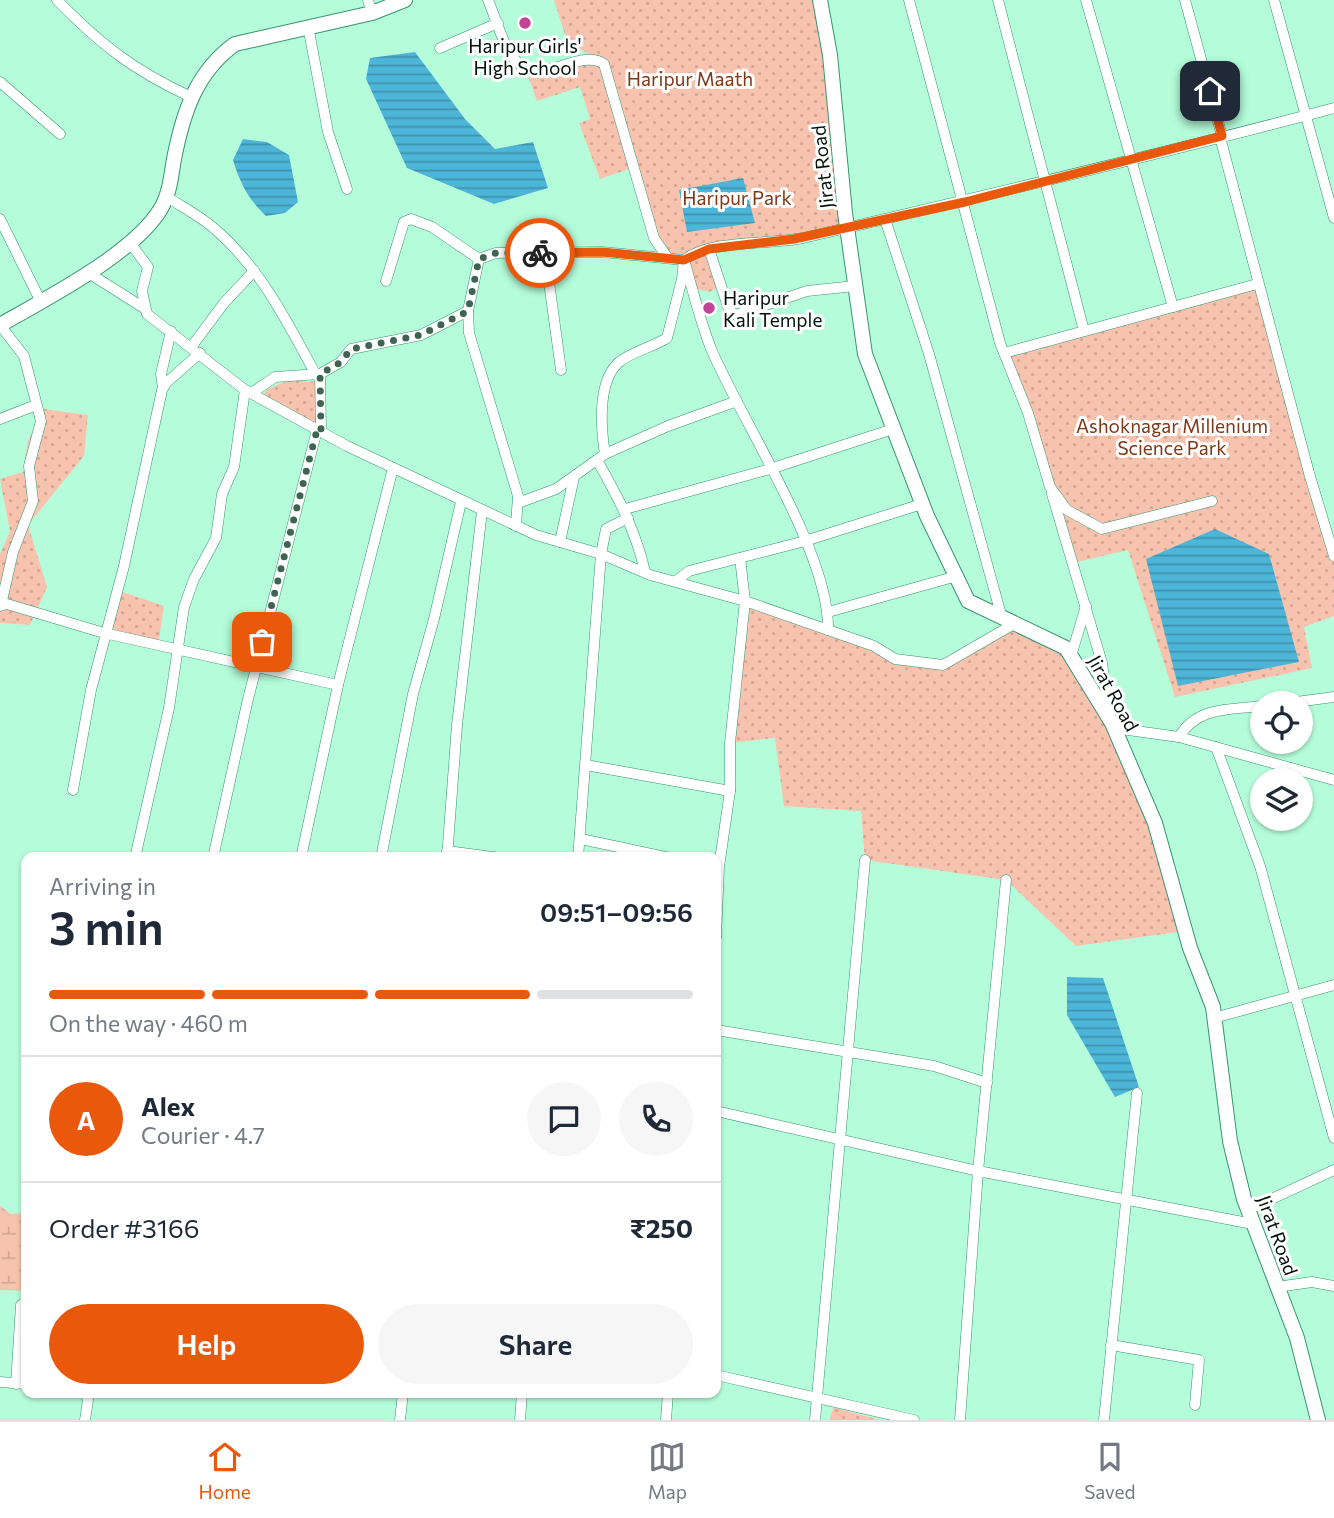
<!DOCTYPE html>
<meta charset="utf-8">
<style>
:root{--surface:#fff;--page:#f6f6f7;--text:#1f2937;--muted:#747a83;--line:#e0e1e3;--accent:#ea580c}
body{margin:0;font-family:Commissioner,sans-serif;background:var(--page);color:var(--text);height:100vh;display:flex;flex-direction:column;font-size:26px;white-space:nowrap}
*{box-sizing:border-box;margin:0}
p{font-size:23px;color:var(--muted)}
.icon{flex:none;width:38px;height:38px;fill:none;stroke:currentColor;stroke-width:2;stroke-linecap:round;stroke-linejoin:round}
.map{position:relative;flex:1;overflow:hidden}
.side{position:absolute;left:21px;top:852px;width:700px;height:546px;display:flex;flex-direction:column;background:var(--surface);border-radius:14px;box-shadow:0 2px 5px #0004}
.side>*{flex:none}
.tools{position:absolute;left:1250px;top:691px;display:grid;gap:14px}
.tools a{display:grid;place-items:center;width:63px;height:63px;border-radius:50%;background:var(--surface);box-shadow:0 2px 5px #0004;font-size:35px}
.pin{position:absolute;display:grid;place-items:center;width:60px;height:60px;color:#fff;margin:-30px;border-radius:14px;box-shadow:0 4px 10px #0006}
.courier{position:absolute;display:grid;place-items:center;width:70px;height:70px;margin:-35px;border:5px solid #ea580c;border-radius:50%;background:#fff;color:#222;box-shadow:0 2px 9px #0007}
.summary em{font-style:normal;font-weight:600}
.summary div{display:flex;flex-direction:column-reverse}
.summary{display:flex;align-items:center;justify-content:space-between;height:119px;padding:0 28px}
h1{font-size:46px;font-weight:600;line-height:52px}
.bar{display:grid;grid-template-columns:repeat(4,1fr);gap:10px 7px;align-content:center;height:84px;padding:0 28px}
.bar i{height:9px;border-radius:5px;background:var(--line)}
.bar .on{background:var(--accent)}
.bar p{grid-column:span 4}
.line{display:flex;align-items:center;gap:18px;padding:0 28px;border-top:2px solid var(--line)}
.line div{flex:1}
.round{display:grid;place-items:center;flex:none;width:74px;height:74px;border-radius:37px;background:var(--page)}
.action{display:flex;gap:14px;margin-top:auto;padding:14px 28px}
.action a{flex:1;height:80px;border-radius:42px;background:var(--accent);color:#fff;font-size:28px;font-weight:600;line-height:80px;text-align:center}
.action a+a{background:var(--page);color:var(--text)}
.menu{display:flex;justify-content:space-around;align-items:center;height:98px;border-top:2px solid var(--line);background:var(--surface);font-size:19px;color:var(--muted)}
.menu a{display:grid;justify-items:center;gap:4px}
.menu .on{color:var(--accent)}
.map>svg:first-child{display:block}
.grass{fill:url(#grass-dots)}
.wetland{fill:url(#wetland-marsh)}
.water{fill:url(#water-rules)}
.lines{fill:none;stroke-linecap:round;stroke-linejoin:round}
.minor-casing{stroke:#35946e;stroke-width:11}
.secondary-casing{stroke:#35946e;stroke-width:16}
.minor{stroke:#fff;stroke-width:10}
.secondary{stroke:#fff;stroke-width:14}
.done{stroke:#3f6451;stroke-width:7;stroke-dasharray:0 12.6}
.route{stroke:#ea580c;stroke-width:9}
.poi-dot{fill:#c04596;stroke:#fff;stroke-width:2.5}
.labels{text-anchor:middle;dominant-baseline:central;stroke-width:6;stroke-linejoin:round;paint-order:stroke}
.poi-label{font-size:19px;fill:#001107;stroke:#fff}
.park-label{font-size:19px;fill:#7f3715;stroke:#fff}
.street-label{font-size:19px;fill:#001107;stroke:#fff}
</style>
<div class="map">
<svg width="1334" height="1420" viewBox="0 0 1334 1420">
<defs>
<pattern id="grass-dots" width="8" height="8" patternUnits="userSpaceOnUse" patternTransform="scale(1.75)"><rect width="8" height="8" fill="#f8c3ae"/><path d="M2 2h.1M6 6h.1" fill="none" stroke="#d3a694" stroke-width="1.8" stroke-linecap="round"/></pattern>
<pattern id="wetland-marsh" width="20" height="14" patternUnits="userSpaceOnUse" patternTransform="scale(1.75)"><rect width="20" height="14" fill="#f8c3ae"/><path d="M1 5h8M5 5V1M11 12h8M15 12V8" fill="none" stroke="#d3a694"/></pattern>
<pattern id="water-rules" width="6" height="5" patternUnits="userSpaceOnUse" patternTransform="scale(1.75)"><rect width="6" height="5" fill="#4db5d8"/><path d="M0 2.5h6" fill="none" stroke="#3e92ad"/></pattern>
</defs>
<rect width="100%" height="100%" fill="#b5fdda"/>
<g class="grass">
<polygon points="554,0 820,0 847,227 710,249 720,286 710,292 693,288 684,260 662,252 632,168 600,179 579,123 590,119 580,87 537,101 525,68 598,60 567,41"/>
<polygon points="1257,284 1334,556 1334,616 1304,627 1312,668 1175,697 1128,550 1073,563 1004,353"/>
<polygon points="289,380 309,382 321,380 319,430 261,397 268,389"/>
<polygon points="44,409 88,415 84,456 28,525 47,587 30,625 0,623 0,554 10,531 0,479 23,472 28,441"/>
<polygon points="117,590 164,606 158,645 104,633"/>
<polygon points="745,601 895,659 943,665 1014,624 1066,648 1126,755 1186,931 1076,946 1006,880 865,860 861,811 784,806 775,738 730,743"/>
<polygon points="833,1408 836,1408 880,1420 830,1420"/>
</g>
<polygon class="wetland" points="0,1206 11,1214 26,1213 26,1291 0,1290"/>
<g class="water">
<polygon points="415,52 465,119 495,149 533,142 548,188 494,204 407,168 366,79 370,58"/>
<path d="M243,139L267,142L289,155L298,202L285,213L266,216C248,199 240,183 233,160Z"/>
<polygon points="743,178 755,223 687,232 679,190"/>
<polygon points="1215,529 1269,554 1299,662 1178,686 1146,559"/>
<polygon points="1067,977 1103,978 1139,1087 1115,1097 1067,1015"/>
</g>
<g class="lines">
<defs>
<g id="minor">
<path d="M57,0C101,45 133,70 191,97"/>
<polyline points="368,0 372,13"/>
<path d="M488,0C496,18 504,51 519,64C543,85 580,48 604,64L654,238L667,257"/>
<polyline points="909,0 1000,343 1028,413 1050,487 1067,510 1102,529 1212,501"/>
<polyline points="998,0 1084,331"/>
<polyline points="1086,0 1173,307"/>
<polyline points="1185,0 1222,136"/>
<polyline points="1274,0 1334,218"/>
<polyline points="308,26 328,132 347,189"/>
<polyline points="440,48 498,23"/>
<polyline points="0,82 60,134"/>
<polyline points="1220,137 1309,473 1334,556"/>
<path d="M167,197C184,208 202,217 216,230C261,269 288,323 316,375"/>
<polyline points="0,219 40,300"/>
<polyline points="885,219 929,354 1002,618"/>
<polyline points="131,244 148,267 142,291 147,314 245,390 347,446 536,535 601,554 650,575 745,601 874,646 895,659 943,665 1014,624"/>
<polyline points="709,249 729,310 736,315 807,291 855,286"/>
<polyline points="545,253 561,370"/>
<polyline points="87,272 144,308"/>
<polyline points="386,281 404,222 411,219 432,227 479,259"/>
<polyline points="0,325 24,356 41,421 29,466 33,501 13,552 1,605"/>
<polyline points="192,346 224,303 254,271"/>
<polyline points="1004,353 1257,284"/>
<polyline points="163,388 161,374 171,331"/>
<polyline points="253,392 275,377 320,374"/>
<polyline points="0,419 36,405"/>
<polyline points="321,432 320,374 341,362 351,349 421,335 468,311"/>
<polyline points="605,454 668,426 737,401"/>
<path d="M597,460C618,497 636,531 645,572"/>
<polyline points="1052,494 1102,663 1109,713"/>
<path d="M518,503L556,489L605,454C601,429 597,383 618,363C630,352 653,347 667,338L682,279L684,260C711,239 769,245 803,238C980,197 1158,155 1334,108"/>
<polyline points="625,509 770,469 893,429"/>
<path d="M516,526L518,496L469,333L468,311L479,259L496,253L602,252L684,260C693,290 700,322 712,351C744,425 830,554 828,630"/>
<polyline points="560,542 574,477"/>
<polyline points="676,581 689,571 805,541 922,504"/>
<polyline points="0,606 7,604 104,633 338,685"/>
<polyline points="828,612 957,576"/>
<polyline points="1071,656 1086,606"/>
<polyline points="1281,704 1334,697"/>
<polyline points="1114,728 1179,737 1334,780"/>
<path d="M1179,737C1198,706 1229,710 1262,706"/>
<polyline points="1216,747 1260,866 1334,1138"/>
<polyline points="586,765 730,791"/>
<polyline points="73,790 91,690 124,566 162,390 166,383 200,353"/>
<polyline points="581,839 670,858"/>
<polyline points="447,851 500,858"/>
<polyline points="135,858 169,708 184,607 194,579 216,538 222,494 234,467 245,390"/>
<polyline points="213,858 248,699 317,430"/>
<polyline points="301,858 338,685 393,468"/>
<polyline points="381,858 413,694 434,619 461,502"/>
<polyline points="447,858 457,725 482,511"/>
<polyline points="578,858 601,554 606,529 628,518"/>
<polyline points="716,937 719,867 730,791 730,743 745,601 740,558"/>
<polyline points="1214,1018 1334,985"/>
<polyline points="716,1030 934,1066 987,1083"/>
<polyline points="716,1111 978,1171 1253,1224"/>
<polyline points="1248,1210 1334,1170"/>
<polyline points="1277,1287 1312,1282 1334,1286"/>
<polyline points="1111,1345 1199,1360 1195,1405"/>
<polyline points="716,1375 914,1420"/>
<polyline points="0,1382 26,1384"/>
<polyline points="16,1384 21,1305"/>
<polyline points="85,1393 88,1400 85,1420"/>
<polyline points="400,1420 403,1393"/>
<polyline points="520,1420 522,1393"/>
<polyline points="666,1420 668,1393"/>
<polyline points="815,1420 865,860"/>
<polyline points="960,1420 978,1171 1006,880"/>
<polyline points="1104,1420 1137,1093"/>
</g>
<g id="secondary">
<polyline points="820,0 830,55 845,213 865,354 927,516 968,601 1066,648 1112,723 1155,823 1190,948 1213,1007 1230,1141 1244,1199 1297,1338 1318,1420"/>
<path d="M0,325C47,298 133,254 160,210C170,194 171,176 174,159C183,113 196,72 235,44L372,13L405,0"/>
</g>
</defs>
<use href="#minor" class="minor-casing"/>
<use href="#secondary" class="secondary-casing"/>
<use href="#minor" class="minor"/>
<use href="#secondary" class="secondary"/>
</g>
<g class="lines">
<polyline class="done" points="262,642 317,430 321,432 320,374 341,362 351,349 421,335 468,311 479,259 496,253 540,253"/>
<polyline class="route" points="540,253 602,252 684,260 709,249 794,239 965,202 1222,136 1210,91"/>
</g>
<g class="poi-dot">
<circle cx="525" cy="23" r="7"/>
<circle cx="709" cy="308" r="7"/>
</g>
<g class="labels">
<g class="poi-label">
<text x="525" y="45">Haripur Girls'<tspan x="525" dy="22">High School</tspan></text>
<text x="723" y="297" text-anchor="start">Haripur<tspan x="723" dy="22">Kali Temple</tspan></text>
</g>
<g class="park-label">
<text x="690" y="78">Haripur Maath</text>
<text x="737" y="197">Haripur Park</text>
<text x="1172" y="425">Ashoknagar Millenium<tspan x="1172" dy="22">Science Park</tspan></text>
</g>
<g class="street-label">
<text transform="translate(822 167) rotate(-96)">Jirat Road</text>
<text transform="translate(1114 693) rotate(61)">Jirat Road</text>
<text transform="translate(1278 1235) rotate(70)">Jirat Road</text>
</g>
</g>
</svg>
<div class="tools">
<a><svg class="icon" aria-label="locate" viewBox="0 0 24 24"><circle cx="12" cy="12" r="6"/><path d="M12 2v4M12 18v4M2 12h4M18 12h4"/></svg></a>
<a><svg class="icon" aria-label="layers" viewBox="0 0 24 24"><path d="M12 4l9 5-9 5-9-5zM3 14l9 5 9-5"/></svg></a>
</div>
<div class="pin" style="left:262px;top:642px;background:#ea580c"><svg class="icon" aria-label="bag" viewBox="0 0 24 24"><path d="M5 8h14l-1 12H6zM9 8a3 3 0 0 1 6 0"/></svg></div>
<div class="pin" style="left:1210px;top:91px;background:#1f2937"><svg class="icon" aria-label="home" viewBox="0 0 24 24"><path d="M3 11l9-7 9 7M6 9v11h12V9"/></svg></div>
<div class="courier" style="left:540px;top:253px"><svg class="icon" aria-label="bike" viewBox="0 0 24 24"><circle cx="6" cy="16" r="4"/><circle cx="18" cy="16" r="4"/><path d="M6 16l4-8h5l3 8M10 8l3 8H6M13 5h3"/></svg></div>
<section class="side">
<div class="summary"><div><h1>3 min</h1><p>Arriving in</p></div><em>09:51–09:56</em></div>
<div class="bar"><i class="on"></i><i class="on"></i><i class="on"></i><i></i><p>On the way · 460 m</p></div>
<div class="line" style="height:126px"><b class="round" style="background:var(--accent);color:#fff">A</b><div><b>Alex</b><p>Courier · 4.7</p></div><a class="round"><svg class="icon" aria-label="chat" viewBox="0 0 24 24"><path d="M4 5h16v11H9l-5 4z"/></svg></a><a class="round"><svg class="icon" aria-label="phone" viewBox="0 0 24 24"><path d="M5 4h4l2 5-3 2q2 4 5 5l2-3 5 2v4C11 20 4 13 5 4z"/></svg></a></div>
<div class="line" style="height:91px"><div>Order #3166</div><b>₹250</b></div>
<div class="action"><a>Help</a><a>Share</a></div>
</section>
</div>
<nav class="menu">
<a class="on"><svg class="icon" aria-label="home" viewBox="0 0 24 24"><path d="M3 11l9-7 9 7M6 9v11h12V9"/></svg>Home</a>
<a><svg class="icon" aria-label="map" viewBox="0 0 24 24"><path d="M3 6l6-2 6 2 6-2v14l-6 2-6-2-6 2zM9 4v14M15 6v14"/></svg>Map</a>
<a><svg class="icon" aria-label="saved" viewBox="0 0 24 24"><path d="M7 4h10v16l-5-4-5 4z"/></svg>Saved</a>
</nav>
